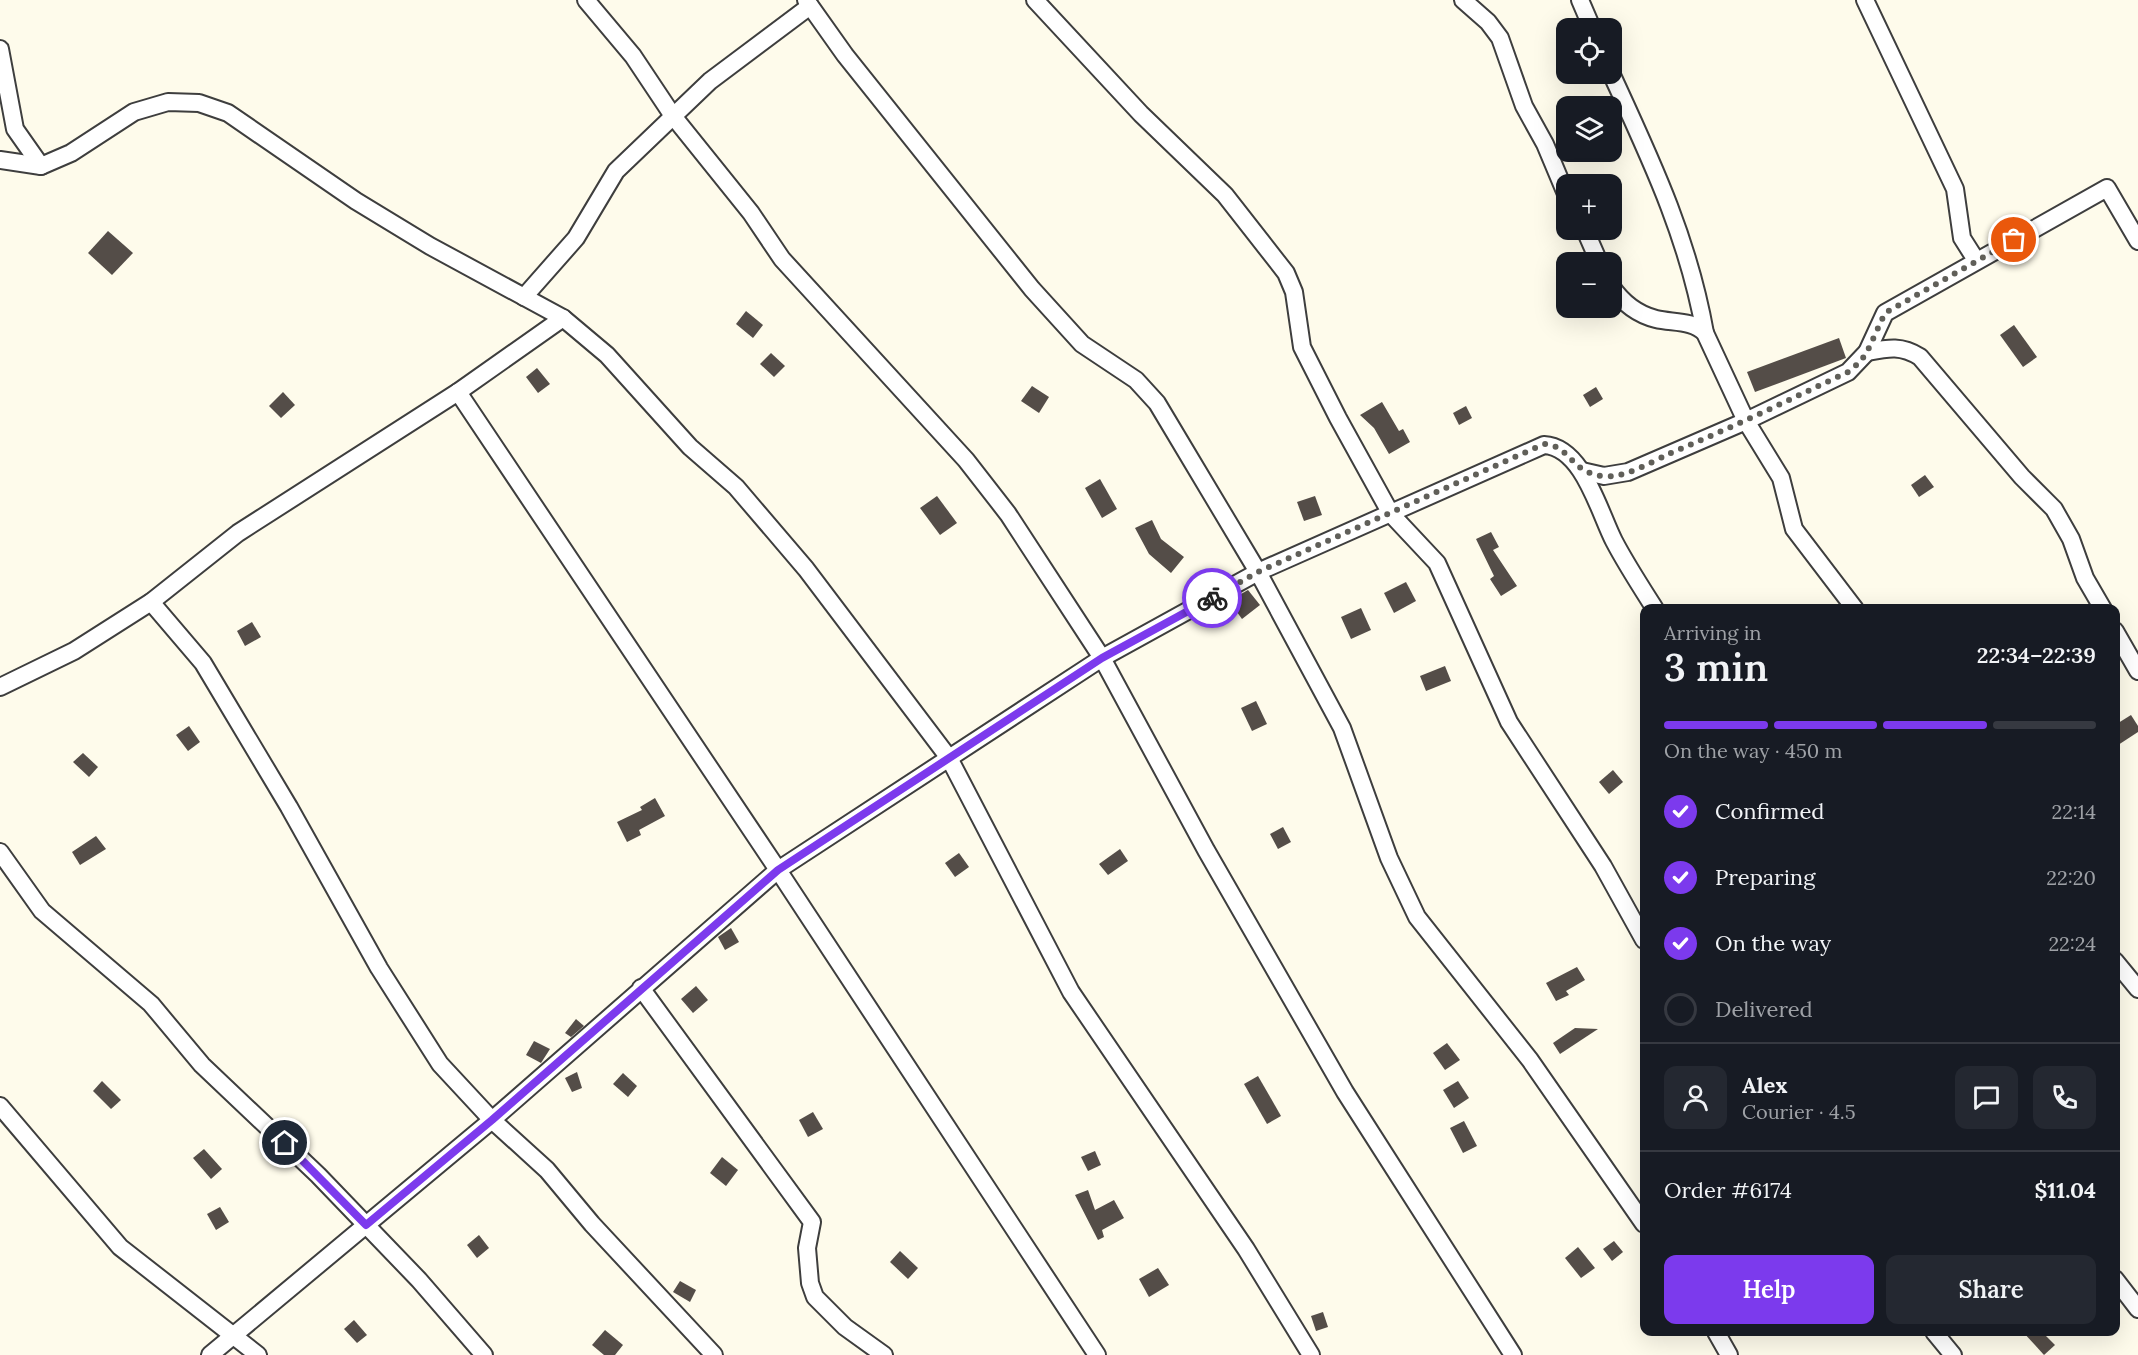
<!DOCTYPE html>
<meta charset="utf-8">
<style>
:root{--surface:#171b24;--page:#242831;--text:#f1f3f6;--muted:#9ea1a6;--line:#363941;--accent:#7c3aed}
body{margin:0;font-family:Lora,serif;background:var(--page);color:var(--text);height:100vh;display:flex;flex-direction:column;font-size:22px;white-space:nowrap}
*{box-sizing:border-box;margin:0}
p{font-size:20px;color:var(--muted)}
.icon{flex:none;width:33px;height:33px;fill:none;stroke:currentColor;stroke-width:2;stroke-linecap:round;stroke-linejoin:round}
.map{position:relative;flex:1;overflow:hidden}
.drawer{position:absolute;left:1640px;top:604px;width:480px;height:732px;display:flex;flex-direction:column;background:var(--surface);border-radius:12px;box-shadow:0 6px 24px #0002}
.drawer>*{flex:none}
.controls{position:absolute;left:1556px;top:18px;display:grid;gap:12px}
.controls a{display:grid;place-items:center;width:66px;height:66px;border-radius:12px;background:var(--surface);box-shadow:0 6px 24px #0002;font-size:30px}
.pin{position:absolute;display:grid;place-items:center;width:51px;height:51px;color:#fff;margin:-26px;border:3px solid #fff;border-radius:50%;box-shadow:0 2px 6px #0007}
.courier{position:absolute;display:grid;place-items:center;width:60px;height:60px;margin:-30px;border:4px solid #7c3aed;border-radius:50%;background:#fff;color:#222;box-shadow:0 2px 8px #0007}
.summary em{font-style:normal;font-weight:600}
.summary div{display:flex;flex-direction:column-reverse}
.summary{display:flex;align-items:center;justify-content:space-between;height:102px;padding:0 24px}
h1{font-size:39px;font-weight:600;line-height:45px}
.bar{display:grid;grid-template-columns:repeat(4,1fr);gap:9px 6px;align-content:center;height:72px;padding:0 24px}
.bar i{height:8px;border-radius:4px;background:var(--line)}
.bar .current{background:var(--accent)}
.bar p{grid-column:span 4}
.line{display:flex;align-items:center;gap:15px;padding:0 24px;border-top:2px solid var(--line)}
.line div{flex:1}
.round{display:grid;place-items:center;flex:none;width:63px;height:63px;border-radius:12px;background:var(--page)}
ol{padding:0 24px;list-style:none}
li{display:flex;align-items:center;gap:18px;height:66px}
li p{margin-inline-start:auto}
li .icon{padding:6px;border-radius:50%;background:var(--accent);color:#fff;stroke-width:4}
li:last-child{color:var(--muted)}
li i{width:33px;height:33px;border:3px solid var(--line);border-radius:50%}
.cta{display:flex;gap:12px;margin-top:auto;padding:12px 24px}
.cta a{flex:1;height:69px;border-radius:12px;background:var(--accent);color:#fff;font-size:24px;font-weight:600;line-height:69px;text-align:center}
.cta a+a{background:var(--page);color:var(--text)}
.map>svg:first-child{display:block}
.building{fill:#544d48}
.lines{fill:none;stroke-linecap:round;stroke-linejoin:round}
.street-casing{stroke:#3e3e3e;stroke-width:20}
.street{stroke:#fff;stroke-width:16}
.done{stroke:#605f59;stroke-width:6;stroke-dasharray:0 10.8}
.route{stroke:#7c3aed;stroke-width:8}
</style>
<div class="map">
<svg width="2138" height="1355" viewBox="0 0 2138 1355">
<rect width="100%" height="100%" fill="#fefbeb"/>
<g class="building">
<polygon points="108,231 133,253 112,275 88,253"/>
<polygon points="746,311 763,325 753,338 736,324"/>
<polygon points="2014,325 2037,357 2023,367 2000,335"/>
<polygon points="1839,338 1846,358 1755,392 1747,372"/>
<polygon points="771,353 785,366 774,377 760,364"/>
<polygon points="537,368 550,384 538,393 526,377"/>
<polygon points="1032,386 1049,397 1039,413 1021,401"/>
<polygon points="1596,387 1603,399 1590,407 1583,395"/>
<polygon points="283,392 295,405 281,418 269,406"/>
<polygon points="1382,402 1399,431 1403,429 1410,442 1389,454 1374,428 1360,415"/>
<polygon points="1466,406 1472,418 1459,425 1453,413"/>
<polygon points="1925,475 1934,487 1919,497 1911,485"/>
<polygon points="1100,479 1117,509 1102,518 1085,488"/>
<polygon points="937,496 957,523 940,535 920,508"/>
<polygon points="1315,496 1322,515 1304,521 1297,502"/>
<polygon points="1152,520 1161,539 1184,557 1171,573 1149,554 1135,528"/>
<polygon points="1491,532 1499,547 1493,550 1517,586 1501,596 1490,579 1494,576 1476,539"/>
<polygon points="1406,582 1416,601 1394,613 1384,593"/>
<polygon points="1248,590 1260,605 1242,619 1229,601"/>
<polygon points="1361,608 1371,630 1351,639 1341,617"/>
<polygon points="252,622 261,637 245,646 237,631"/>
<polygon points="1445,666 1451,681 1426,691 1420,676"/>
<polygon points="1256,701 1267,724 1252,731 1241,708"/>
<polygon points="2131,715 2138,726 2138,732 2115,747 2115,725"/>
<polygon points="189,726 200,742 188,751 176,735"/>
<polygon points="83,753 98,767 89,777 73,762"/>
<polygon points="1613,770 1623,782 1609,794 1599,782"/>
<polygon points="655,798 665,816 639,830 641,835 627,842 617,822 642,810 640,807"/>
<polygon points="1283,827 1291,842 1278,849 1270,834"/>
<polygon points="96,836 106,849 80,865 72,852"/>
<polygon points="1120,849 1128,861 1108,875 1099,864"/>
<polygon points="959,853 969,867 955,877 945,863"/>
<polygon points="731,928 739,942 725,950 718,937"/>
<polygon points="1577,967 1585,980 1566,991 1569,995 1556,1001 1546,983"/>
<polygon points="696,986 708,1000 693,1013 681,999"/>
<polygon points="576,1019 584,1026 571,1037 565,1033"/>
<polygon points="1575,1028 1598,1029 1560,1054 1553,1043"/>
<polygon points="534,1041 550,1049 541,1063 526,1055"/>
<polygon points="1447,1043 1460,1060 1445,1070 1433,1053"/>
<polygon points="577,1072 582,1088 572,1092 565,1078"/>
<polygon points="623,1073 637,1086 628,1097 613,1084"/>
<polygon points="1258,1076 1281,1116 1267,1124 1244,1084"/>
<polygon points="102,1081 121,1100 111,1109 93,1091"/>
<polygon points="1458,1081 1469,1098 1454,1108 1443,1090"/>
<polygon points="813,1112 823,1129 808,1137 799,1120"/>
<polygon points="1464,1121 1477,1146 1463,1153 1450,1128"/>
<polygon points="204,1149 222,1169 211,1179 193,1158"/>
<polygon points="1095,1151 1101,1165 1088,1171 1081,1157"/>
<polygon points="722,1157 738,1170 726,1186 710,1173"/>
<polygon points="1088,1190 1095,1210 1114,1200 1124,1218 1102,1230 1104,1237 1098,1240 1075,1195"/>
<polygon points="220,1207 229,1222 216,1230 207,1214"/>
<polygon points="479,1235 489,1248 477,1258 467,1245"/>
<polygon points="1614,1241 1623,1252 1612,1261 1603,1249"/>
<polygon points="1578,1247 1595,1268 1581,1278 1565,1258"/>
<polygon points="900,1251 918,1268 908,1279 890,1262"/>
<polygon points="1158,1268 1169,1285 1149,1297 1139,1279"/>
<polygon points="680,1281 696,1290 690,1302 673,1292"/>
<polygon points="1323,1312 1328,1327 1316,1331 1311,1316"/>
<polygon points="354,1320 367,1335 357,1343 344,1329"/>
<polygon points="605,1330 623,1345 615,1355 604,1355 592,1345"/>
<polygon points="2023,1332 2042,1332 2055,1345 2044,1355"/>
</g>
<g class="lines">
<defs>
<g id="street">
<polyline points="586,0 633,56 673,116 751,213 782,259 966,460 1008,514 1102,658 1206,850 1345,1092 1513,1355"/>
<polyline points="806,0 845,55 1032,289 1082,344 1136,380 1157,403 1258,572 1342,728 1389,858 1417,917 1530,1060 1644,1224"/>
<polyline points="1035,0 1141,114 1225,195 1286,273 1294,292 1302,347 1338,418 1391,514 1437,563 1509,722 1603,866 1644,940"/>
<polyline points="1463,0 1488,22 1500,38 1524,106 1545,144 1566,194"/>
<polyline points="1580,0 1592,28"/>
<polyline points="1865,0 1955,189 1962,238 1976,260"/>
<polyline points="0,49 15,129 41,166"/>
<path d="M1611,73C1651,160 1688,237 1705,333"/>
<polyline points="0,160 41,166 71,153 134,112 168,102 199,103 228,113 356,201 430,246 563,318 607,355 690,447 736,487 806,569 949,758 1071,992 1246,1249 1311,1355"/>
<polyline points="1585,230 1599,262"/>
<path d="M1611,286C1622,302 1636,314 1656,319C1672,323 1693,320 1705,333L1746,421L1781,478L1794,529L1855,609"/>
<polyline points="524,297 576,238 616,171 710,81 810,6"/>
<path d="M1867,352C1888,348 1901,345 1920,357L2022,477L2054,509L2071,539L2085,578L2103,609"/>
<polyline points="458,392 778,870 1097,1355"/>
<polyline points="1582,471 1604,476 1628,472 1746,421 1848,372 1867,352 1885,313 2107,188 2138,241"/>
<polyline points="151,602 203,663 289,807 379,968 440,1064 492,1120 547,1170 592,1224 714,1355"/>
<polyline points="2115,631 2138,671"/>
<polyline points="0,687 74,651 151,602 238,533 458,392 563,318"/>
<polyline points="0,852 42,911 151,1004 202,1065 318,1175 419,1280 484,1355"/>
<polyline points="2115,961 2138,989"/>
<polyline points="641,988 812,1222 807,1248 810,1283 815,1297 845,1327 884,1355"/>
<polyline points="0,1106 120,1247 258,1355"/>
<polyline points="2115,1279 2138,1309"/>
<polyline points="1716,1332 1729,1355"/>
<polyline points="1934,1332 1953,1355"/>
<path d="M210,1355L492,1120L778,870L1102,658L1258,572L1544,445C1583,447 1599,512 1614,541C1626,564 1641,587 1655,609"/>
</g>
</defs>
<use href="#street" class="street-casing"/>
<use href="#street" class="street"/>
</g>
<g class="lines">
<path class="done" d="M1212,598L1258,572L1544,444C1571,446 1570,472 1602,476C1624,479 1651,462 1671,453C1731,428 1789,400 1848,372L1860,362L1867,352L1885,313L2014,240"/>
<polyline class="route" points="285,1143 366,1225 492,1120 778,870 1102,658 1212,598"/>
</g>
</svg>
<div class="controls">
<a><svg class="icon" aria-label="locate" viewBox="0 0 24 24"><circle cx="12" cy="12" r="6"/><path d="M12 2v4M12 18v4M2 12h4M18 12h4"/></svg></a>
<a><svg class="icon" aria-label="layers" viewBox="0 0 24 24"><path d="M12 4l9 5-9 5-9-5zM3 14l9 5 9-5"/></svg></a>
<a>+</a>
<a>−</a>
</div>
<div class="pin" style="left:2014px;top:240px;background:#ea580c"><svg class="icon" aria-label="bag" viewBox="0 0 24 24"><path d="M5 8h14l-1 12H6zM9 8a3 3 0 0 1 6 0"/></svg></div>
<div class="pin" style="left:285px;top:1143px;background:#1f2937"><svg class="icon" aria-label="home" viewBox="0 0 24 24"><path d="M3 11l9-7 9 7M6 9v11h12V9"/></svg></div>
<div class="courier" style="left:1212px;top:598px"><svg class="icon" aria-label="bike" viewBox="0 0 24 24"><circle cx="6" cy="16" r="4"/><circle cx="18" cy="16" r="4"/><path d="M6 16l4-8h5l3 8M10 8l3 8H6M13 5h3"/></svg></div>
<section class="drawer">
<div class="summary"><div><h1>3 min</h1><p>Arriving in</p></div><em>22:34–22:39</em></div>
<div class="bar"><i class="current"></i><i class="current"></i><i class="current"></i><i></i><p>On the way · 450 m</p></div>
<ol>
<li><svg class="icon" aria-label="check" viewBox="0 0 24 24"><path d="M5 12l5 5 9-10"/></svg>Confirmed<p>22:14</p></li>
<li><svg class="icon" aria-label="check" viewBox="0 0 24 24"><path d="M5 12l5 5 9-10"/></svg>Preparing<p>22:20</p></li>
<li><svg class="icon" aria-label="check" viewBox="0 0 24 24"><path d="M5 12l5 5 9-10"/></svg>On the way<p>22:24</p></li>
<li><i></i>Delivered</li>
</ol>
<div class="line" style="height:108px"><a class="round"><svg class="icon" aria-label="person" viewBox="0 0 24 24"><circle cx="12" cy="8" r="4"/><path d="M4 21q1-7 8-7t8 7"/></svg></a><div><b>Alex</b><p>Courier · 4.5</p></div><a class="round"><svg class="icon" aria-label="chat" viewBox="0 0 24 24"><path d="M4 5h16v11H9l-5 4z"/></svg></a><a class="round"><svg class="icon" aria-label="phone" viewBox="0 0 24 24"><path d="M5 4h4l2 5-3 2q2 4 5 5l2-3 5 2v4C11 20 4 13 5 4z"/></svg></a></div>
<div class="line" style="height:78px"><div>Order #6174</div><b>$11.04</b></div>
<div class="cta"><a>Help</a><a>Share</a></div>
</section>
</div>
